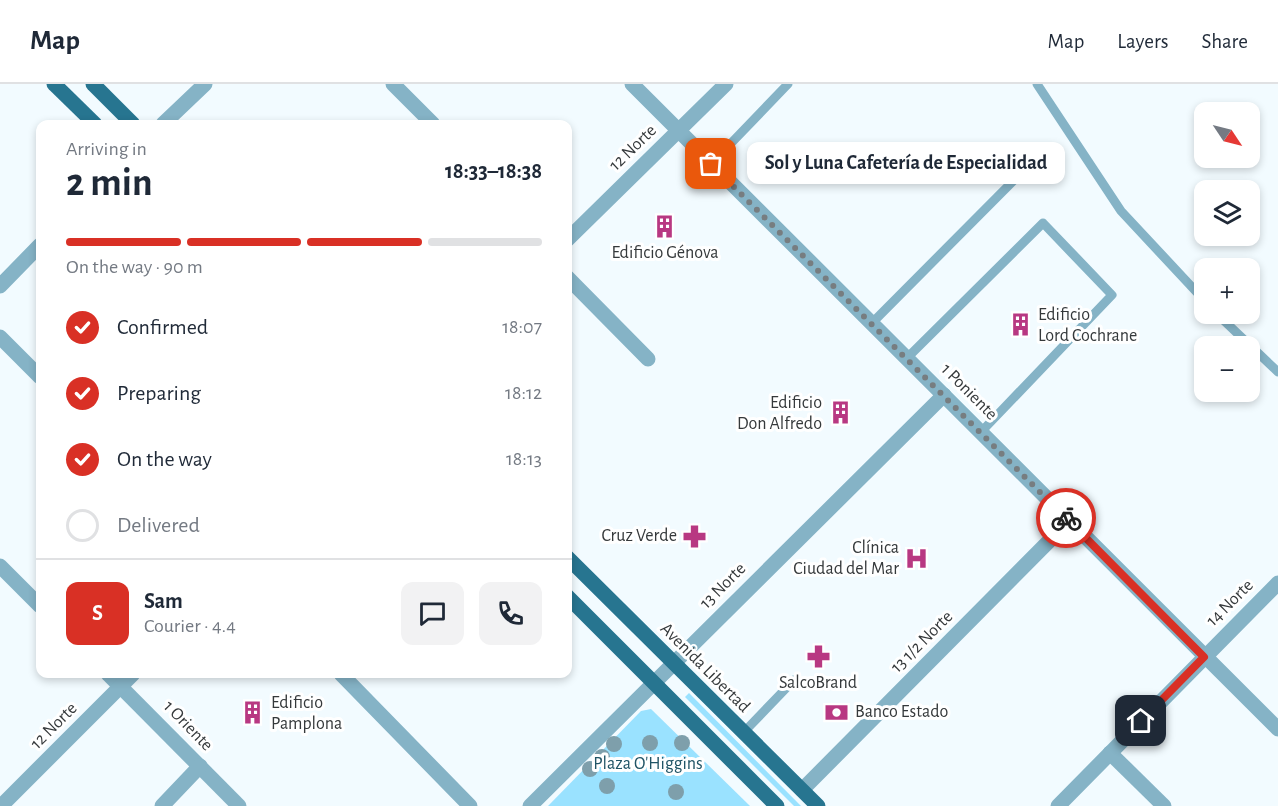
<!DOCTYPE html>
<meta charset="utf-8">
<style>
:root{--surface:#fff;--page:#f2f2f3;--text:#1f2937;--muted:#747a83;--line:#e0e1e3;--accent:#d93025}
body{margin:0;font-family:"Alegreya Sans",sans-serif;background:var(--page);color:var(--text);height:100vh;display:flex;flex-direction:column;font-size:22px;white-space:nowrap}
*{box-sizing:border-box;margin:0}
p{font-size:20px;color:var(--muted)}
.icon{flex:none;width:33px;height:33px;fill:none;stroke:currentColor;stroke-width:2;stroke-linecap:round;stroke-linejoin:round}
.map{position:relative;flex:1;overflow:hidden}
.drawer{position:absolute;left:36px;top:36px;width:536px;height:558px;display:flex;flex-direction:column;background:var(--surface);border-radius:12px;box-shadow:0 3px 9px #0003}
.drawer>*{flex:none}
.needle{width:39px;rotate:125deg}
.buttons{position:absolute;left:1194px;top:18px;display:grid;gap:12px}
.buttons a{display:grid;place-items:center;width:66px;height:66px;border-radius:12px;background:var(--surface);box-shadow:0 3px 9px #0003;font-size:30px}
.pin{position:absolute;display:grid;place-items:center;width:51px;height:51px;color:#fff;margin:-26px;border-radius:12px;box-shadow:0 3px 9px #0006}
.courier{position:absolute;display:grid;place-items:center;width:60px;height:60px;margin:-30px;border:4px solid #d93025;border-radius:50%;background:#fff;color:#222;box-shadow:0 2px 8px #0007}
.bubble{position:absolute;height:42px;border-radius:12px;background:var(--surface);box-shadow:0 3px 9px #0003;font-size:20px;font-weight:600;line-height:42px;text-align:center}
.overview em{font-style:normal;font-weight:600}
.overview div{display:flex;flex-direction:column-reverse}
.overview{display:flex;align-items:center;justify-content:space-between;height:102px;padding:0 30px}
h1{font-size:39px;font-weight:600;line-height:45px}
.bar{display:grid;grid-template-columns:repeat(4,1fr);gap:9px 6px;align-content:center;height:72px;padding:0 30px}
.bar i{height:8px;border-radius:4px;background:var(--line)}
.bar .selected{background:var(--accent)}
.bar p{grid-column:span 4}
.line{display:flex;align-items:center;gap:15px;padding:0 30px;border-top:2px solid var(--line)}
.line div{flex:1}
.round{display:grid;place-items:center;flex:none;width:63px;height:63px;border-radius:12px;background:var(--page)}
ol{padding:0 30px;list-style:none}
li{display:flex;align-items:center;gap:18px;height:66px}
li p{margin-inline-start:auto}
li .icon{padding:6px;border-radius:50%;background:var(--accent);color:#fff;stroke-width:4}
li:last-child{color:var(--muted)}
li i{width:33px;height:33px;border:3px solid var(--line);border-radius:50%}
header{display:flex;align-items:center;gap:36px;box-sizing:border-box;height:84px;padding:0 30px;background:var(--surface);border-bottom:2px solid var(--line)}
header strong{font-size:28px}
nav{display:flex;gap:33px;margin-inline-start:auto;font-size:21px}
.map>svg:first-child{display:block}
.green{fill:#9ae2ff}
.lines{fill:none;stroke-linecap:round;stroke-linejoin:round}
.lane{stroke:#85b3c6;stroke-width:9}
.street{stroke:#85b3c6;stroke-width:15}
.primary{stroke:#277590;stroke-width:15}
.tree{fill:#7e9fab}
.done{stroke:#777d80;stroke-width:6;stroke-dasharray:0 10.8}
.route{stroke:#d93025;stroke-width:8}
.labels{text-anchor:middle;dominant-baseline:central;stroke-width:6;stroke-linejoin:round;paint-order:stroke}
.street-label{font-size:18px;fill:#35393b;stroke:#fff}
.poi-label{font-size:18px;fill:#35393b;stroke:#fff;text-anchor:start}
.park-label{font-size:18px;fill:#205466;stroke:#fff}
</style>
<header>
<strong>Map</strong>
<nav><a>Map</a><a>Layers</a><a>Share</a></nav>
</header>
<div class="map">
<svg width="1278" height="722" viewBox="0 0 1278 722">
<rect width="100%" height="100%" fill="#f2fbff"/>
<g class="green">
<polygon points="689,609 801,722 794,722 685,613"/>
<polygon points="651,625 750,722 548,722 641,627"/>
</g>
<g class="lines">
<g class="lane">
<polyline points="1037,0 1121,127 1204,216"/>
<polyline points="711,80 788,0"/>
<polyline points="1217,230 1278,288"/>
<polyline points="872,239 1022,88"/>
<polyline points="907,274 1043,139 1112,211 981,348"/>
<polyline points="743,649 794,596"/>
</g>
<g class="street">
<polyline points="393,0 433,40"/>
<polyline points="632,0 1278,645"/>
<polyline points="163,40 205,0"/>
<polyline points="567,156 726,0"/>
<polyline points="567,193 648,275"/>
<polyline points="0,202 40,161"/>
<polyline points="0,253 40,293"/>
<polyline points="0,482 40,522"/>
<polyline points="108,590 239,722"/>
<polyline points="341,590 470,722"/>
<polyline points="1110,669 1164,722"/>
<polyline points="802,706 1069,437"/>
<polyline points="1,722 133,590"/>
<polyline points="162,722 200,682"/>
<polyline points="530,722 944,311"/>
<polyline points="1058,722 1278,499"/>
</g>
<g class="primary">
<polyline points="54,0 95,40"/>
<polyline points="93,0 133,40"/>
<polyline points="567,473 818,722"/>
<polyline points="567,512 777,722"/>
</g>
</g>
<g class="tree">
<circle cx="650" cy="659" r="8"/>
<circle cx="682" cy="659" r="8"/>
<circle cx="614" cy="660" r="8"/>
<circle cx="602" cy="673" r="8"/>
<circle cx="590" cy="685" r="8"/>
<circle cx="607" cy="702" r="8"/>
<circle cx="676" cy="708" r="8"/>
</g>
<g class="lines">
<polyline class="done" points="711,80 1066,434"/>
<polyline class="route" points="1066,434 1204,573 1141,637"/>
</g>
<defs>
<symbol id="building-bare" viewBox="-9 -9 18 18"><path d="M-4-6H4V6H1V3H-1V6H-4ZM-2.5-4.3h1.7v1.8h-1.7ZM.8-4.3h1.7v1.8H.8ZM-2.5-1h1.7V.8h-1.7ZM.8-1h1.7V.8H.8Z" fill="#b83882" stroke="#fff" stroke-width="2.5" paint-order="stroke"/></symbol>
<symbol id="pharmacy-bare" viewBox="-9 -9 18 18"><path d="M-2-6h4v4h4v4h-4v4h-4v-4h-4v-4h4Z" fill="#b83882" stroke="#fff" stroke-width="2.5" paint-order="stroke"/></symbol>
<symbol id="hospital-bare" viewBox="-9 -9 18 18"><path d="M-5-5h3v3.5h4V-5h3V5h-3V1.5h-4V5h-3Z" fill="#b83882" stroke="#fff" stroke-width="2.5" paint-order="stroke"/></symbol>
<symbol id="bank-bare" viewBox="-9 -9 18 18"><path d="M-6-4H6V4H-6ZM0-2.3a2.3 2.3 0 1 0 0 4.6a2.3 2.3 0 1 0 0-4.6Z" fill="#b83882" stroke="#fff" stroke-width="2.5" paint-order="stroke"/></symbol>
</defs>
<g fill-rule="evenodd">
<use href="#building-bare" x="648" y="126" width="33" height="33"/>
<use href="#building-bare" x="1004" y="224" width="33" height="33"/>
<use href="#building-bare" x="824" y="312" width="33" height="33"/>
<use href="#pharmacy-bare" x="678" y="436" width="33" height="33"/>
<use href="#hospital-bare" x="900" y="458" width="33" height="33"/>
<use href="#pharmacy-bare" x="802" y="556" width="33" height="33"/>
<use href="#bank-bare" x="820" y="612" width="33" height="33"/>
<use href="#building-bare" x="236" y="612" width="33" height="33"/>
</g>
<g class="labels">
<g class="street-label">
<text transform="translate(633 64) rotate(-44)">12 Norte</text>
<text transform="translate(969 308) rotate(45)">1 Poniente</text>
<text transform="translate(723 502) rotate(-45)">13 Norte</text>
<text transform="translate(1230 519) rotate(-45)">14 Norte</text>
<text transform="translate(922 558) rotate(-45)">13 1/2 Norte</text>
<text transform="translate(705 584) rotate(45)">Avenida Libertad</text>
<text transform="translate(54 642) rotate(-45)">12 Norte</text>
<text transform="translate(188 642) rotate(46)">1 Oriente</text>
</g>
<g class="poi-label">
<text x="665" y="169" text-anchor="middle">Edificio Génova</text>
<text x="1038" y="231">Edificio<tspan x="1038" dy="21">Lord Cochrane</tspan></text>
<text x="822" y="319" text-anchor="end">Edificio<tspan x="822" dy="21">Don Alfredo</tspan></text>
<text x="677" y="452" text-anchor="end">Cruz Verde</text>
<text x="899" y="464" text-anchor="end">Clínica<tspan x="899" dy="21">Ciudad del Mar</tspan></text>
<text x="818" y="599" text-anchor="middle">SalcoBrand</text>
<text x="271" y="619">Edificio<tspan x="271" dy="21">Pamplona</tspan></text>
<text x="855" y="628">Banco Estado</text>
</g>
<g class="park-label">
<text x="648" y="680">Plaza O'Higgins</text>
</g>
</g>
</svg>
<div class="buttons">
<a><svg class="needle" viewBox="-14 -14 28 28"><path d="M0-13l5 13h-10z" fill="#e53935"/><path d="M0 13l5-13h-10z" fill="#747a83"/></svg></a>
<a><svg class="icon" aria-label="layers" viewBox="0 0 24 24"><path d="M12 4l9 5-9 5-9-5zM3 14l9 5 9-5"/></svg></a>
<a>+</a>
<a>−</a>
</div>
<div class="pin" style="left:711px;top:80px;background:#ea580c"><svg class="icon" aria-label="bag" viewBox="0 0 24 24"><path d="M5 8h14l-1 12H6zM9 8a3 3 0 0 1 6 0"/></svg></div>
<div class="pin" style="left:1141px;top:637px;background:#1f2937"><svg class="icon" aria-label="home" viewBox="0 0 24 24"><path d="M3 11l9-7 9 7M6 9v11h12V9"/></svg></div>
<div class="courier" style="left:1066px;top:434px"><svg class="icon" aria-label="bike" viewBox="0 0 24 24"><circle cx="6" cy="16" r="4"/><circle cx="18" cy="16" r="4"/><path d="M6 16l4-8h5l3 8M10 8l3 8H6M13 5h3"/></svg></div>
<div class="bubble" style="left:747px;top:58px;width:318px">Sol y Luna Cafetería de Especialidad</div>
<section class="drawer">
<div class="overview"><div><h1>2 min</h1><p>Arriving in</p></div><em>18:33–18:38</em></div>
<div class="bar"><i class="selected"></i><i class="selected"></i><i class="selected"></i><i></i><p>On the way · 90 m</p></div>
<ol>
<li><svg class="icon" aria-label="check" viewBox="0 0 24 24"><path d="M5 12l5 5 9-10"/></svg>Confirmed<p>18:07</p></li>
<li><svg class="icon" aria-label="check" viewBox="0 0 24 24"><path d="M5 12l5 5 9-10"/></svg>Preparing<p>18:12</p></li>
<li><svg class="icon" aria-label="check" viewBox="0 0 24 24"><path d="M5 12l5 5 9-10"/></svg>On the way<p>18:13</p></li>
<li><i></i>Delivered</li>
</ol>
<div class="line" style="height:108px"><b class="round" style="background:var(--accent);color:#fff">S</b><div><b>Sam</b><p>Courier · 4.4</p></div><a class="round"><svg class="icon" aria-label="chat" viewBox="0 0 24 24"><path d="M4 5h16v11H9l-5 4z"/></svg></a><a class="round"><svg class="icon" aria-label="phone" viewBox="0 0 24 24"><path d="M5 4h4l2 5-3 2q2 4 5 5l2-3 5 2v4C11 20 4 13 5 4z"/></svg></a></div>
</section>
</div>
